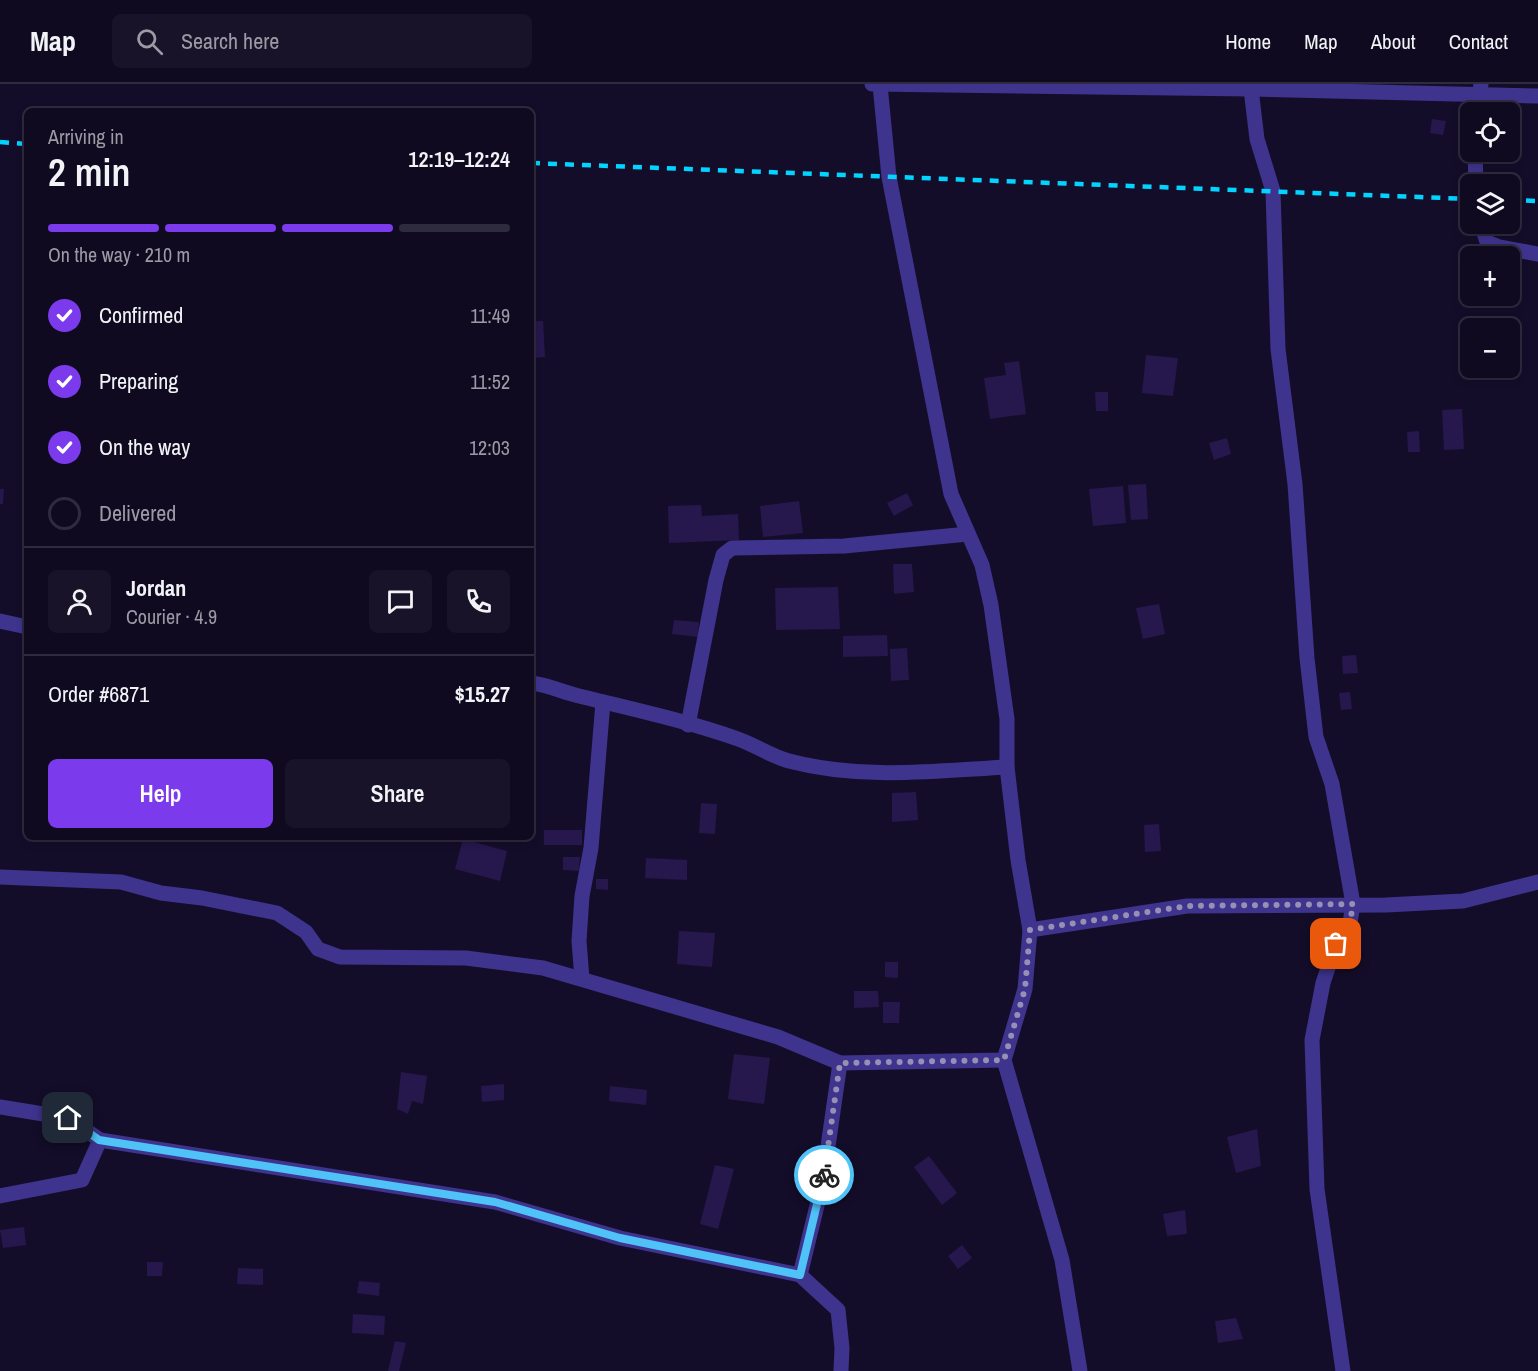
<!DOCTYPE html>
<meta charset="utf-8">
<style>
:root{--surface:#0f0a20;--page:#181329;--text:#f1f3f6;--muted:#9b9aa5;--line:#2f2b3e;--accent:#7c3aed}
body{margin:0;font-family:"Archivo Narrow",sans-serif;background:var(--page);color:var(--text);height:100vh;display:flex;flex-direction:column;font-size:22px;white-space:nowrap}
*{box-sizing:border-box;margin:0}
p{font-size:20px;color:var(--muted)}
.icon{flex:none;width:33px;height:33px;fill:none;stroke:currentColor;stroke-width:2;stroke-linecap:round;stroke-linejoin:round}
.map{position:relative;flex:1;overflow:hidden}
.side{position:absolute;left:24px;top:24px;width:510px;height:732px;display:flex;flex-direction:column;background:var(--surface);border-radius:9px;box-shadow:0 3px 9px #0003,0 0 0 2px var(--line)}
.side>*{flex:none}
.buttons{position:absolute;left:1460px;top:18px;display:grid;gap:12px}
.buttons a{display:grid;place-items:center;width:60px;height:60px;border-radius:9px;background:var(--surface);box-shadow:0 3px 9px #0003,0 0 0 2px var(--line);font-size:30px}
.pin{position:absolute;display:grid;place-items:center;width:51px;height:51px;color:#fff;margin:-26px;border-radius:12px;box-shadow:0 3px 9px #0006}
.courier{position:absolute;display:grid;place-items:center;width:60px;height:60px;margin:-30px;border:4px solid #4fc3f7;border-radius:50%;background:#fff;color:#222;box-shadow:0 2px 8px #0007}
.summary em{font-style:normal;font-weight:600}
.summary div{display:flex;flex-direction:column-reverse}
.summary{display:flex;align-items:center;justify-content:space-between;height:102px;padding:0 24px}
h1{font-size:39px;font-weight:600;line-height:45px}
.bar{display:grid;grid-template-columns:repeat(4,1fr);gap:9px 6px;align-content:center;height:72px;padding:0 24px}
.bar i{height:8px;border-radius:4px;background:var(--line)}
.bar .on{background:var(--accent)}
.bar p{grid-column:span 4}
.line{display:flex;align-items:center;gap:15px;padding:0 24px;border-top:2px solid var(--line)}
.line div{flex:1}
.round{display:grid;place-items:center;flex:none;width:63px;height:63px;border-radius:9px;background:var(--page)}
ol{padding:0 24px;list-style:none}
li{display:flex;align-items:center;gap:18px;height:66px}
li p{margin-inline-start:auto}
li .icon{padding:6px;border-radius:50%;background:var(--accent);color:#fff;stroke-width:4}
li:last-child{color:var(--muted)}
li i{width:33px;height:33px;border:3px solid var(--line);border-radius:50%}
.action{display:flex;gap:12px;margin-top:auto;padding:12px 24px}
.action a{flex:1;height:69px;border-radius:9px;background:var(--accent);color:#fff;font-size:24px;font-weight:600;line-height:69px;text-align:center}
.action a+a{background:var(--page);color:var(--text)}
header{display:flex;align-items:center;gap:36px;box-sizing:border-box;height:84px;padding:0 30px;background:var(--surface);border-bottom:2px solid var(--line)}
header strong{font-size:28px}
nav{display:flex;gap:33px;margin-inline-start:auto;font-size:21px}
.search{width:420px;height:54px;background:var(--page);display:flex;align-items:center;gap:15px;box-sizing:border-box;padding:0 21px;border-radius:9px;color:var(--muted);font-size:22px}
.map>svg:first-child{display:block}
.building{fill:#26174d}
.lines{fill:none;stroke-linecap:round;stroke-linejoin:round}
.minor{stroke:#3e348e;stroke-width:15}
.rail{stroke:#02d3ff;stroke-width:4.5;stroke-dasharray:9 8;stroke-linecap:butt}
.done{stroke:#9790b4;stroke-width:6;stroke-dasharray:0 10.8}
.route{stroke:#4fc3f7;stroke-width:8}
</style>
<header>
<strong>Map</strong>
<div class="search"><svg class="icon" aria-label="search" viewBox="0 0 24 24"><circle cx="10" cy="10" r="6"/><path d="M15 15l6 6"/></svg>Search here</div>
<nav><a>Home</a><a>Map</a><a>About</a><a>Contact</a></nav>
</header>
<div class="map">
<svg width="1538" height="1287" viewBox="0 0 1538 1287">
<rect width="100%" height="100%" fill="#140d2a"/>
<g class="building">
<polygon points="1432,35 1446,37 1443,51 1430,49"/>
<polygon points="531,237 543,237 545,273 531,274"/>
<polygon points="1146,271 1178,274 1173,312 1142,309"/>
<polygon points="1019,277 1026,330 990,335 984,294 1006,291 1004,279"/>
<polygon points="1095,308 1108,308 1108,327 1096,327"/>
<polygon points="1462,325 1464,365 1444,366 1442,326"/>
<polygon points="1419,347 1420,368 1408,368 1407,348"/>
<polygon points="1227,354 1231,370 1214,376 1209,359"/>
<polygon points="1146,400 1148,435 1131,436 1128,401"/>
<polygon points="1123,402 1126,439 1093,442 1089,405"/>
<polygon points="0,405 4,405 3,420 0,420"/>
<polygon points="907,409 913,421 894,432 887,419"/>
<polygon points="799,417 803,449 763,453 760,422"/>
<polygon points="701,421 702,432 738,430 739,456 669,459 668,422"/>
<polygon points="893,480 912,480 914,508 894,510"/>
<polygon points="838,503 840,545 776,546 775,504"/>
<polygon points="1159,520 1165,550 1143,555 1136,524"/>
<polygon points="674,536 699,538 698,553 672,550"/>
<polygon points="887,551 888,572 843,573 843,552"/>
<polygon points="907,564 909,596 891,597 890,565"/>
<polygon points="1356,571 1358,589 1343,590 1342,572"/>
<polygon points="1350,608 1352,625 1341,626 1339,609"/>
<polygon points="916,708 918,736 892,738 892,709"/>
<polygon points="701,719 717,720 715,750 699,749"/>
<polygon points="1159,740 1161,767 1145,768 1144,741"/>
<rect x="544" y="746" width="38" height="15"/>
<polygon points="463,755 507,767 500,797 455,785"/>
<polygon points="563,773 580,773 579,787 563,786"/>
<polygon points="646,774 687,776 687,796 645,794"/>
<polygon points="596,795 608,795 608,806 596,805"/>
<polygon points="679,847 715,849 712,883 677,880"/>
<polygon points="885,878 898,878 898,894 885,893"/>
<polygon points="854,907 878,907 879,923 854,924"/>
<polygon points="883,918 900,918 899,939 883,939"/>
<polygon points="734,970 770,974 764,1020 728,1015"/>
<polygon points="401,988 427,992 423,1020 412,1017 408,1030 397,1025"/>
<polygon points="504,1000 504,1016 482,1018 481,1002"/>
<polygon points="610,1002 647,1006 646,1021 609,1017"/>
<polygon points="1257,1045 1261,1082 1236,1089 1227,1053"/>
<polygon points="929,1072 957,1109 942,1121 914,1083"/>
<polygon points="715,1081 734,1085 718,1145 700,1140"/>
<polygon points="1185,1126 1187,1150 1167,1152 1163,1130"/>
<polygon points="24,1143 26,1161 3,1164 0,1146"/>
<polygon points="962,1161 972,1174 958,1185 948,1172"/>
<polygon points="147,1178 163,1178 162,1192 147,1192"/>
<polygon points="238,1184 263,1185 263,1201 237,1200"/>
<polygon points="359,1197 380,1199 379,1212 357,1209"/>
<polygon points="353,1230 385,1232 384,1251 352,1249"/>
<polygon points="1236,1234 1243,1255 1218,1259 1215,1237"/>
<polygon points="395,1257 406,1259 399,1287 388,1287"/>
</g>
<g class="lines">
<g class="minor">
<polyline points="872,0 1251,5 1538,12"/>
<polyline points="880,1 889,93 951,410 982,481 991,521 1007,635 1007,683 1018,776 1030,846"/>
<polyline points="1251,5 1257,55 1273,107 1278,265 1295,400 1307,574 1316,653 1332,700 1353,820 1350,839 1336,860 1323,899 1312,956 1317,1105 1343,1287"/>
<polyline points="1477,28 1481,0"/>
<polyline points="1475,68 1476,100"/>
<polyline points="1481,140 1487,158 1499,163 1538,170"/>
<polyline points="0,537 27,543"/>
<path d="M531,599C549,601 562,608 579,612C632,625 687,637 738,655C755,661 771,672 789,677C861,696 934,687 1007,683"/>
<polyline points="688,641 716,496 723,471 732,464 844,462 968,450"/>
<polyline points="0,793 121,798 161,809 202,814 277,829 306,848 318,865 340,873 466,874 543,884 778,953 840,979"/>
<polyline points="582,895 579,857 582,812 591,764 603,618"/>
<polyline points="1004,976 1062,1176 1080,1287"/>
<polyline points="0,1023 68,1034 100,1056"/>
<polyline points="0,1112 82,1096 100,1056 495,1118 620,1154 800,1191 823,1097 840,979 1004,976 1025,905 1030,846 1187,822 1386,821 1463,817 1538,798"/>
<polyline points="800,1191 838,1226 842,1264 841,1287"/>
</g>
<g class="rail">
<polyline points="0,58 27,60"/>
<polyline points="531,79 1470,115"/>
<polyline points="1509,116 1538,117"/>
</g>
</g>
<g class="lines">
<polyline class="done" points="824,1091 840,979 1004,976 1025,905 1030,846 1187,822 1353,820 1350,839 1336,860"/>
<polyline class="route" points="68,1034 99,1056 495,1118 620,1154 800,1191 824,1091"/>
</g>
</svg>
<div class="buttons">
<a><svg class="icon" aria-label="locate" viewBox="0 0 24 24"><circle cx="12" cy="12" r="6"/><path d="M12 2v4M12 18v4M2 12h4M18 12h4"/></svg></a>
<a><svg class="icon" aria-label="layers" viewBox="0 0 24 24"><path d="M12 4l9 5-9 5-9-5zM3 14l9 5 9-5"/></svg></a>
<a>+</a>
<a>−</a>
</div>
<div class="pin" style="left:1336px;top:860px;background:#ea580c"><svg class="icon" aria-label="bag" viewBox="0 0 24 24"><path d="M5 8h14l-1 12H6zM9 8a3 3 0 0 1 6 0"/></svg></div>
<div class="pin" style="left:68px;top:1034px;background:#1f2937"><svg class="icon" aria-label="home" viewBox="0 0 24 24"><path d="M3 11l9-7 9 7M6 9v11h12V9"/></svg></div>
<div class="courier" style="left:824px;top:1091px"><svg class="icon" aria-label="bike" viewBox="0 0 24 24"><circle cx="6" cy="16" r="4"/><circle cx="18" cy="16" r="4"/><path d="M6 16l4-8h5l3 8M10 8l3 8H6M13 5h3"/></svg></div>
<section class="side">
<div class="summary"><div><h1>2 min</h1><p>Arriving in</p></div><em>12:19–12:24</em></div>
<div class="bar"><i class="on"></i><i class="on"></i><i class="on"></i><i></i><p>On the way · 210 m</p></div>
<ol>
<li><svg class="icon" aria-label="check" viewBox="0 0 24 24"><path d="M5 12l5 5 9-10"/></svg>Confirmed<p>11:49</p></li>
<li><svg class="icon" aria-label="check" viewBox="0 0 24 24"><path d="M5 12l5 5 9-10"/></svg>Preparing<p>11:52</p></li>
<li><svg class="icon" aria-label="check" viewBox="0 0 24 24"><path d="M5 12l5 5 9-10"/></svg>On the way<p>12:03</p></li>
<li><i></i>Delivered</li>
</ol>
<div class="line" style="height:108px"><a class="round"><svg class="icon" aria-label="person" viewBox="0 0 24 24"><circle cx="12" cy="8" r="4"/><path d="M4 21q1-7 8-7t8 7"/></svg></a><div><b>Jordan</b><p>Courier · 4.9</p></div><a class="round"><svg class="icon" aria-label="chat" viewBox="0 0 24 24"><path d="M4 5h16v11H9l-5 4z"/></svg></a><a class="round"><svg class="icon" aria-label="phone" viewBox="0 0 24 24"><path d="M5 4h4l2 5-3 2q2 4 5 5l2-3 5 2v4C11 20 4 13 5 4z"/></svg></a></div>
<div class="line" style="height:78px"><div>Order #6871</div><b>$15.27</b></div>
<div class="action"><a>Help</a><a>Share</a></div>
</section>
</div>
